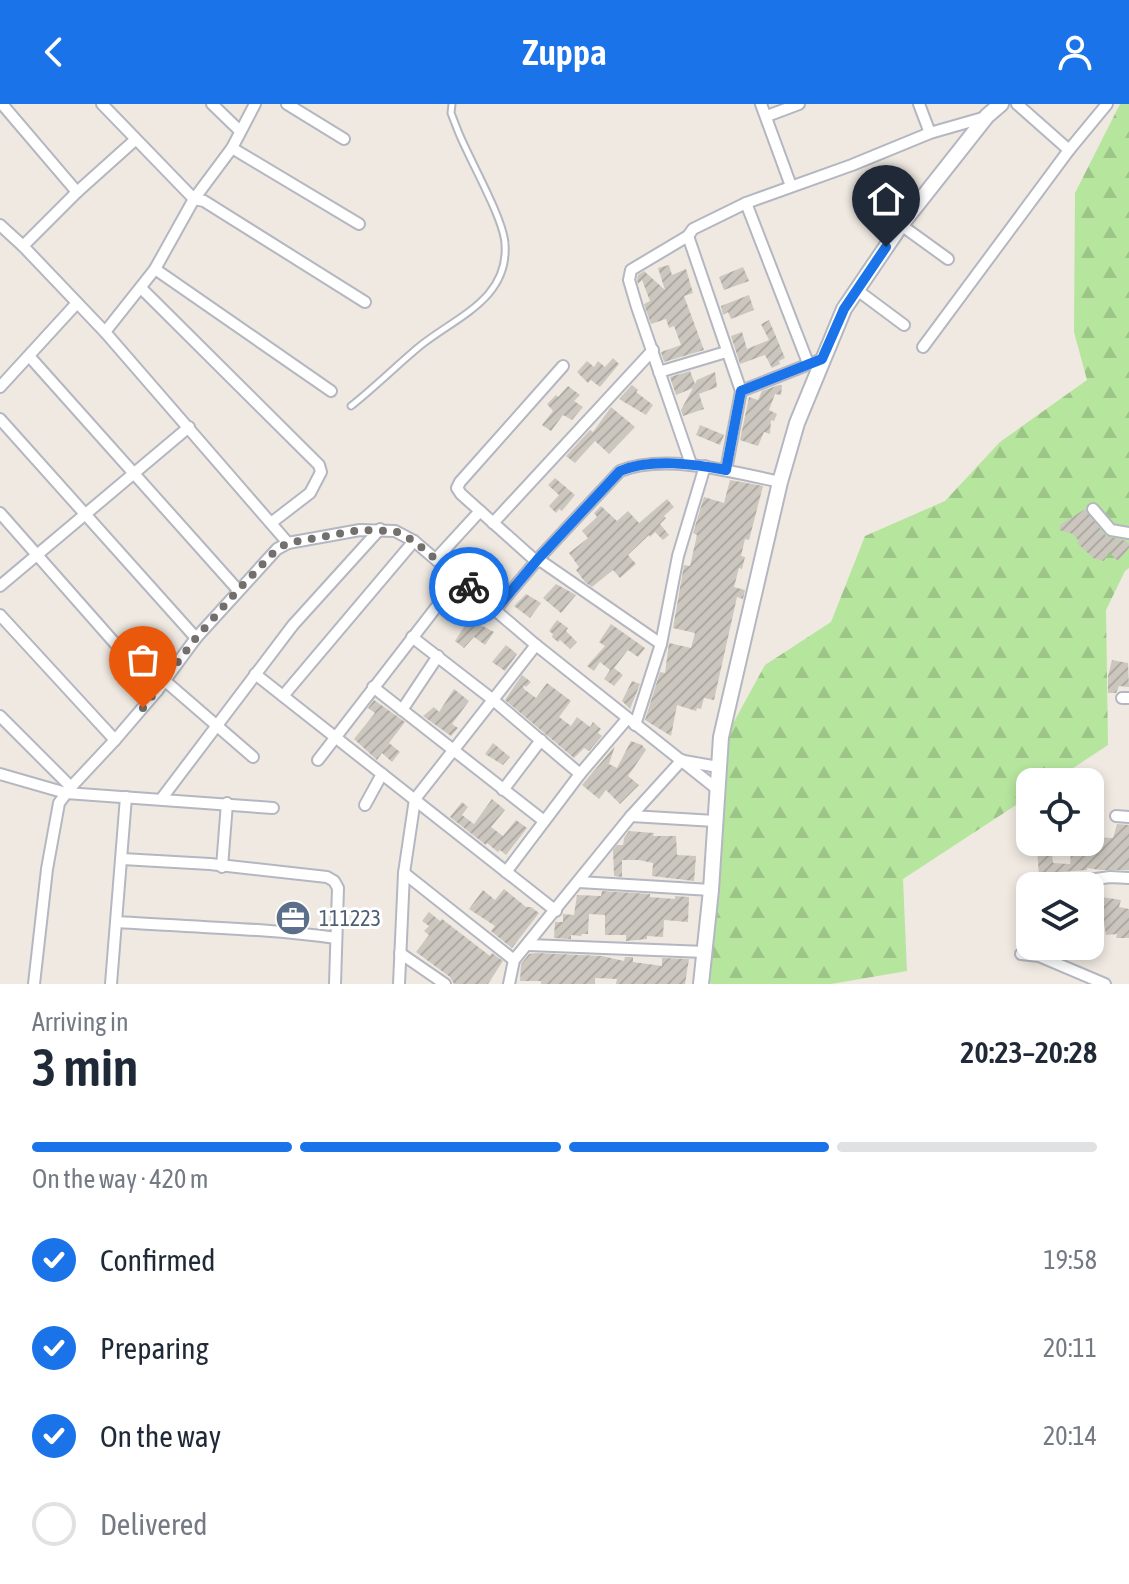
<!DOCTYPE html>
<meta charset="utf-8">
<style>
:root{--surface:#fff;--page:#f2f2f3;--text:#1f2937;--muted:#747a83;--line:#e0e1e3;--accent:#1a73e8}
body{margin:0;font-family:"Asap Condensed",sans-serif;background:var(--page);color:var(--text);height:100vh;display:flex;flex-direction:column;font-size:30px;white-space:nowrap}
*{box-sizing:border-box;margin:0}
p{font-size:26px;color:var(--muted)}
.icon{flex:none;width:44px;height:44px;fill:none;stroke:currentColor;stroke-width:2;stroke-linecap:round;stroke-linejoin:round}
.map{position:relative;height:880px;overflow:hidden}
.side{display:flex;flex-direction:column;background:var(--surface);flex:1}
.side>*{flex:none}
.tools{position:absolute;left:1016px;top:664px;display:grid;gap:16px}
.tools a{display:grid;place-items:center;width:88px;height:88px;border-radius:16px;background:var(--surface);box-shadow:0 4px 12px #0003;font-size:40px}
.pin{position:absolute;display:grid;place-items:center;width:68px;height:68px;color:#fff;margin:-82px -34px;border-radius:50% 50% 50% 0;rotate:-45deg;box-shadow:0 0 8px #0007}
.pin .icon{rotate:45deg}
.courier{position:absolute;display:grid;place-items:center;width:80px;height:80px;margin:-40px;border:6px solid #1a73e8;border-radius:50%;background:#fff;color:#222;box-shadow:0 2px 10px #0007}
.headline em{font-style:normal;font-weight:600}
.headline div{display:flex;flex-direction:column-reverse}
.headline{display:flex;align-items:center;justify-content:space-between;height:136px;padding:0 32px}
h1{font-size:52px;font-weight:600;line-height:60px}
.bar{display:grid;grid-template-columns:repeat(4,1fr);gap:12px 8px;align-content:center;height:96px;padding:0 32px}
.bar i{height:10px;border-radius:6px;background:var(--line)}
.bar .selected{background:var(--accent)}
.bar p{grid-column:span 4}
ol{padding:0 32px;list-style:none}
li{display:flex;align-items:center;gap:24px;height:88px}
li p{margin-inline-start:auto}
li .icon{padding:8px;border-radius:50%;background:var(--accent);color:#fff;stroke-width:4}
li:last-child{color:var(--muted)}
li i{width:44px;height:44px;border:4px solid var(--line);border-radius:50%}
header{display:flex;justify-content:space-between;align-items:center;height:104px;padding:0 32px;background:var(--accent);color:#fff;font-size:36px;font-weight:600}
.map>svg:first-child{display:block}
.forest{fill:url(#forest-firs)}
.building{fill:url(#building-hatch)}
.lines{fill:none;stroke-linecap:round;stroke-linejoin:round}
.lane-casing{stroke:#b4b7c1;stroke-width:9}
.street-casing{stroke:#b4b7c1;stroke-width:14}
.secondary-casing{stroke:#b4b7c1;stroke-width:18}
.lane{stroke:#fff;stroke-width:5}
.street{stroke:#fff;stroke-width:10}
.secondary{stroke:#fff;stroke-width:14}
.done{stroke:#726f6d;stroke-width:8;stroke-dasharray:0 14.4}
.route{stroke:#1a73e8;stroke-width:10}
.labels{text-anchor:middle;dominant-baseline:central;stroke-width:6;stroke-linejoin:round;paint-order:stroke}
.service-label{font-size:22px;fill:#4e5e75;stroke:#fff;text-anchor:start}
</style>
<header><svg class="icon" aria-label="back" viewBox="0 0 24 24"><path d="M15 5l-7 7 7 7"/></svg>Zuppa<svg class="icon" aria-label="person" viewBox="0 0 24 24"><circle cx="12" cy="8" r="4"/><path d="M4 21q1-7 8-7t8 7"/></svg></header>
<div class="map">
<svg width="1129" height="880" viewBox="0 0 1129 880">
<defs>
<pattern id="forest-firs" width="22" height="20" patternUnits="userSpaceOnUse" patternTransform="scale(2)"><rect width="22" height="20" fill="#b6e59e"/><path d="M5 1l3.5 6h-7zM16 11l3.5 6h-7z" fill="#9dc588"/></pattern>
<pattern id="building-hatch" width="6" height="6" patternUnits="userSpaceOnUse" patternTransform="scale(2)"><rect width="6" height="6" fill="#cbc7bf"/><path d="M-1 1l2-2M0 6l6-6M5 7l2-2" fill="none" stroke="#afaba4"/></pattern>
</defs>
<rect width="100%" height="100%" fill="#efe9e1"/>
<polygon class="forest" points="1120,0 1129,0 1129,464 1125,467 1106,506 1108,641 1052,678 1030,678 1030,692 903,775 907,867 831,880 711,880 698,850 718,647 765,561 831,518 865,432 945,397 1000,338 1087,276 1074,228 1075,89"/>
<g class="building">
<polygon points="669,161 672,171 686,165 693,189 684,192 704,246 664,258 661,248 681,241 674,222 669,224 666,215 651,220 644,200 650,197 642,176 638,180 637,176 638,171 644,167 665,186 658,164"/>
<polygon points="743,163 749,177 724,186 719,173"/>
<polygon points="749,191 754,206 731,215 728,208 723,211 721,202"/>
<polygon points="769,216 785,254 779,257 780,260 772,264 765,251 740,260 731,232 742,228 747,245 769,236 761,220"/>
<polygon points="613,254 619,260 600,283 591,276 588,279 577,268 587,257 594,263 598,257 605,263"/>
<polygon points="690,267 695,280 697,276 715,268 717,283 699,290 704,305 683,312 681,306 693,284 676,291 670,273"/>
<polygon points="632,281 638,286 636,288 653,301 646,311 619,295"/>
<polygon points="779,281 782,281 781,291 775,290 769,306 777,310 774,317 771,316 770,330 764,328 758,342 740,336 749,293 758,296 762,287"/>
<polygon points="568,282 580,291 574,297 583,303 572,316 563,311 551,327 542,321 553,307 547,300 556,291 558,293"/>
<polygon points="611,303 635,323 609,350 595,337 575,359 566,352 590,326 593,328"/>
<polygon points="700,321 724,331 720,341 696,331"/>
<polygon points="555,374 575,391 562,407 559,405 556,409 549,402 559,391 548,381"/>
<polygon points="730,376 763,382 749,436 745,435 741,452 745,453 742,465 739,464 734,483 745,486 743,495 737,493 714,596 704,594 701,605 697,604 696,607 677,601 671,632 645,616 660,568 665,569 669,539 691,544 695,529 673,524 684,461 690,462 697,431 693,429 704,393 724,399"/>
<polygon points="667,395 674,403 664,412 666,414 660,420 669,431 663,436 655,428 650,433 649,431 628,451 636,460 620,474 613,466 592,483 585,478 576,466 579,463 569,449 588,434 582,427 597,413 594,409 601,402 617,417 628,407 639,419"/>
<polygon points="1085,405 1106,432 1126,437 1129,440 1129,444 1118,457 1109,448 1104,457 1093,454 1077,439 1079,437 1073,430 1059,426 1060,421"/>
<polygon points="556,480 576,491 561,509 543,494"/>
<polygon points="526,490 541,499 530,514 514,502"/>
<polygon points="469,515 494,528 485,541 474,533 464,544 455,537"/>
<polygon points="557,516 568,524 566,527 577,538 570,545 560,536 558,538 552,533 553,530 549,527"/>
<polygon points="611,520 645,544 638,553 628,546 614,564 623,571 614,582 604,575 610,566 600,558 594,567 587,562 605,542 599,538"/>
<polygon points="506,541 517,550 505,567 492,558"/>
<polygon points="1112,556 1128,559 1129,583 1119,582 1116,589 1108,589 1108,572"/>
<polygon points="522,571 531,578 526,583 523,581 524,585 536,594 547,579 571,597 559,613 571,622 577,613 590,623 593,618 601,625 598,629 602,632 589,647 584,644 574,654 505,596"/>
<polygon points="632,577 640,580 630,605 622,597"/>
<polygon points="454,585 469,597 452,620 458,624 451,632 423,612 434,603 439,608"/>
<polygon points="374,596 405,618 389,639 400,648 392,658 382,649 377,656 354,635 375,609 368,604"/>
<polygon points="631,637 642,641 646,646 628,672 639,681 620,700 606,686 599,695 582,681 615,642 609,660 617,664"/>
<polygon points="493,639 510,653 503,661 485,650"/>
<polygon points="492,695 505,706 491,723 503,732 516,716 527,724 506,751 500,746 498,748 487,739 486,741 450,713 462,698 468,703 462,711 474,720"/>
<polygon points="1117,720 1129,721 1129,766 1100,766 1087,764 1087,766 1061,768 1039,774 1037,742 1051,741 1053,759 1070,760 1072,738 1090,738 1090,733 1113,734"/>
<polygon points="629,727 654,729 653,732 676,732 677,751 696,752 694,777 652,772 653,759 639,756 622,756 622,773 614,772 613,746 617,741 623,741 624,734"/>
<polygon points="504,785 526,803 531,803 539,809 512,844 491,827 495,822 469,805 483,786 495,796"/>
<polygon points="1092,786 1102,787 1101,793 1121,796 1119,803 1129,805 1129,834 1116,834 1117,830 1106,831 1104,819 1090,820"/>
<polygon points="602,787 650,790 650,793 675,795 675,792 689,793 688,818 664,816 663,833 647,832 647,835 626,837 626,831 605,831 605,811 589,810 588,830 582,830 581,832 571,831 571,835 554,834 555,818 563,818 563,810 574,811 577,791 601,792"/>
<polygon points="429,808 440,817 442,815 490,852 492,849 503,857 488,880 454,880 450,873 416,848 429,831 424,827 429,822 422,817"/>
<polygon points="536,849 602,852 624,857 625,853 633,853 633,858 662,862 662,854 689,855 685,880 616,880 617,875 595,874 595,880 541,880 541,877 520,877 521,860 529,850"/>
</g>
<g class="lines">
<defs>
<path id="lane" d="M351,302C375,283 397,261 420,242C456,213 509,195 505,140C504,115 469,55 458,27L451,9L452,0"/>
<g id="street">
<polyline points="2,0 77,88"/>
<polyline points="102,0 194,95 204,97 365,198"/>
<polyline points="212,0 240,27"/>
<polyline points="287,0 344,35"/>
<polyline points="761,0 791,82"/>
<polyline points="919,0 930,29"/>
<polyline points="1017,0 1069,46"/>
<polyline points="767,12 799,0"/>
<polyline points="232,44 359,120"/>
<polyline points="746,99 808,259"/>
<polyline points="0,121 23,142 105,228 288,439"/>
<polyline points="901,121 948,155"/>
<polyline points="688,132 741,287 726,366"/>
<polyline points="23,142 77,88 135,36"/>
<polyline points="155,165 331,287"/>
<polyline points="141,184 319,361 321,368 310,389 271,419"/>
<polyline points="857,186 904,221"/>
<polyline points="105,228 155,165 194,95 232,44 255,0"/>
<polyline points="923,243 1069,46 1107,0"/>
<polyline points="29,252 238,486"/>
<polyline points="659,268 726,248"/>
<polyline points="0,283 77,199"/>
<polyline points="741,287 822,255"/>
<polyline points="0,315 196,534"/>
<polyline points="691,360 637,203 629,176 631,166 688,132 693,125 746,99 852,61 930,29 986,13"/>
<polyline points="1093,405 1111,426 1129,429"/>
<polyline points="0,409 157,587"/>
<polyline points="493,419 653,246"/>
<polyline points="436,455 480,407"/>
<polyline points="538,455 661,540"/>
<polyline points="537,458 461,390 457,384 460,378 563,262"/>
<polyline points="0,482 189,323"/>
<path d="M496,505L538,455L620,367C665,349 734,368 780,378"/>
<polyline points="0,511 115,636"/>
<polyline points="412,533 492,595 580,670"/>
<polyline points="255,570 556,807"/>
<polyline points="164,576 253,653"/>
<polyline points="373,583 544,717"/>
<polyline points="283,592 414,437"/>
<polyline points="1122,594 1129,594"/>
<polyline points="402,606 438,552"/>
<polyline points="0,612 71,683"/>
<polyline points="635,621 661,540 678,452 705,362"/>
<polyline points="318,656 458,475"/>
<polyline points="684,657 718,663"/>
<polyline points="0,670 66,689 273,704"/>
<polyline points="503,686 541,636"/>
<polyline points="162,694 293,521 380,425"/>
<polyline points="365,701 382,670"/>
<polyline points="631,712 715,717"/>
<polyline points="1116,712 1129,713"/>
<polyline points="122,755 210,760 327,773 334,777 338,784 335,880"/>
<polyline points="222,763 227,699"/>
<polyline points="506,768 580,670 627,615"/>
<polyline points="404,769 514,856"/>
<polyline points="579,778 711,786"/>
<polyline points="1048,782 1110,773 1129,774"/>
<path d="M118,818C190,823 264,824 336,834"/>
<polyline points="529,841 705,848"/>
<polyline points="400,849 445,880"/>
<polyline points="1021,850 1039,852 1105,880"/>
<polyline points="34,880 47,765 59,699 71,683 115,636 157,587 196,534 277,445 288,439 360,426 395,427 414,437 536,541 717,685"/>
<polyline points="111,880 126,693"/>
<polyline points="399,880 404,769 415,695 536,541"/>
<polyline points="509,880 514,856 631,712 682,656"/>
</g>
<polyline id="secondary" points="701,880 711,786 721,633 780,378 797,319 844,205 901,121 987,12 1001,0"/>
</defs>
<use href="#lane" class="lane-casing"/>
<use href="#street" class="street-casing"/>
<use href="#secondary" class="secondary-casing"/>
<use href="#lane" class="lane"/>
<use href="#street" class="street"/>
<use href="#secondary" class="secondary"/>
</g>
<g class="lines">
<polyline class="done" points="143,604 196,534 238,486 277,445 288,439 360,426 395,427 414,437 469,483"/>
<path class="route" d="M469,483L496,505L538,455L620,367C651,354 694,360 726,366L741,287L822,255L844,205L886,143"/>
</g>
<defs>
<symbol id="office-disc" viewBox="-11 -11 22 22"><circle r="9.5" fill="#5c6f8a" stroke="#fff"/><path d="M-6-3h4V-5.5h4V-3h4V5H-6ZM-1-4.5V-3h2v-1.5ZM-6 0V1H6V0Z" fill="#fff"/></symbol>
</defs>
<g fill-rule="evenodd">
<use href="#office-disc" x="273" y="794" width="40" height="40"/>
</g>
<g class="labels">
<g class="service-label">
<text x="319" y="814">111223</text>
</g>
</g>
</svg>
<div class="tools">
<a><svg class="icon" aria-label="locate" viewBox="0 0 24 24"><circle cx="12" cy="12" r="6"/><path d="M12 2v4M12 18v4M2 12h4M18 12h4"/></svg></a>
<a><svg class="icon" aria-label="layers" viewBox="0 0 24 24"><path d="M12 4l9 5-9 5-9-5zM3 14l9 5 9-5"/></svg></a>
</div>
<div class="pin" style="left:143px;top:604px;background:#ea580c"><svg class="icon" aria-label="bag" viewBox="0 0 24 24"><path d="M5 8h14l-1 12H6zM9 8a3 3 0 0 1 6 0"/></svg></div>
<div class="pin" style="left:886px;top:143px;background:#1f2937"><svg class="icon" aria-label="home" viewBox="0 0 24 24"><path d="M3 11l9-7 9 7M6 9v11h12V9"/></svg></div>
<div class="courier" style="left:469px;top:483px"><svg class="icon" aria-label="bike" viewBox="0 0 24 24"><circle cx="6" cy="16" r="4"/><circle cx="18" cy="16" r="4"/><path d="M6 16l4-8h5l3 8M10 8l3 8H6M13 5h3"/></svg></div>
</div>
<section class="side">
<div class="headline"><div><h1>3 min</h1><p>Arriving in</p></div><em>20:23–20:28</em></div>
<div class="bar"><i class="selected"></i><i class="selected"></i><i class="selected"></i><i></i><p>On the way · 420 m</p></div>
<ol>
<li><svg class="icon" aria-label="check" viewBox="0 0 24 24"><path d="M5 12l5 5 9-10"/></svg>Confirmed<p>19:58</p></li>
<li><svg class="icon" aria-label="check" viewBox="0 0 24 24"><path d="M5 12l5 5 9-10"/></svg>Preparing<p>20:11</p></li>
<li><svg class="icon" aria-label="check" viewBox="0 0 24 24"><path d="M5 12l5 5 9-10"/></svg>On the way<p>20:14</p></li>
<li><i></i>Delivered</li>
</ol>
</section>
